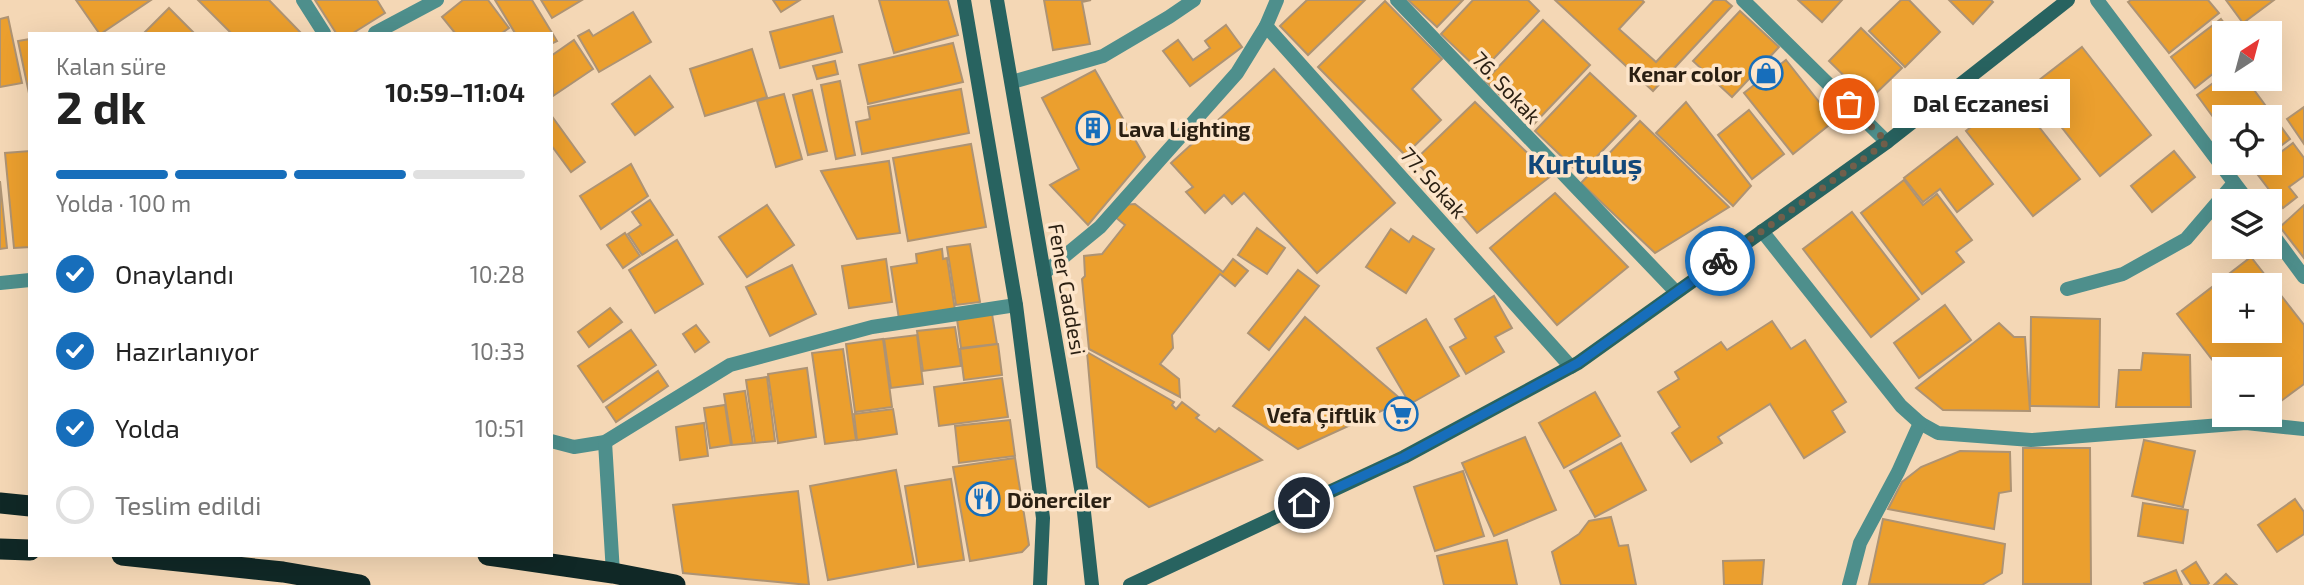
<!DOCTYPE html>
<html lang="tr">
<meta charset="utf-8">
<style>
:root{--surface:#fff;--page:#f6f6f6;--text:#222;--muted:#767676;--line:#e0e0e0;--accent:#176ebb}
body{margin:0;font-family:"Exo 2",sans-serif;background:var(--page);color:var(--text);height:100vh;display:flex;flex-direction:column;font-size:26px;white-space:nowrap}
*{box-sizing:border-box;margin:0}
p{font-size:23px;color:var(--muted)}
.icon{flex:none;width:38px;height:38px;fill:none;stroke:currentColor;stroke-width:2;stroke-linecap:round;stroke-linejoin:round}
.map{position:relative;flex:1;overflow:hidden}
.details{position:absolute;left:28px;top:32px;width:525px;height:525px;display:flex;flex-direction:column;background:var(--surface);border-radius:0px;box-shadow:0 7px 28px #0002}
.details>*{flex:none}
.needle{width:46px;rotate:36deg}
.fabs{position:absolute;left:2212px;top:21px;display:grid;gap:14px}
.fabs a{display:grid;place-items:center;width:70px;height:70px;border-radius:0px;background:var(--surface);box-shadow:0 7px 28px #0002;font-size:35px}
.pin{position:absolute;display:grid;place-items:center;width:60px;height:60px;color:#fff;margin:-30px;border:4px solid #fff;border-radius:50%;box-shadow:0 2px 7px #0007}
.courier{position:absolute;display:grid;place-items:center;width:70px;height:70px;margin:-35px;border:5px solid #176ebb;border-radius:50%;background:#fff;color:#222;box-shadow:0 2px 9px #0007}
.bubble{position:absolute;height:49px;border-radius:0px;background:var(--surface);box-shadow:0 7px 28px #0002;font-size:23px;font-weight:700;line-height:49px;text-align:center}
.headline em{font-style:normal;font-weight:700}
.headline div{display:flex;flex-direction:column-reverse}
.headline{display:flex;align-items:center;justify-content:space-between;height:119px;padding:0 28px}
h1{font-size:46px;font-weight:700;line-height:52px}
.bar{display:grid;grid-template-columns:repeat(4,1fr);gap:10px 7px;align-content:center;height:84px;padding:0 28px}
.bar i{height:9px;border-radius:5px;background:var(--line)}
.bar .on{background:var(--accent)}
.bar p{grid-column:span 4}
ol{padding:0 28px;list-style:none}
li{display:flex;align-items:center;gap:21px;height:77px}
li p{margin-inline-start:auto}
li .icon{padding:7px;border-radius:50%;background:var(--accent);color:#fff;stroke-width:4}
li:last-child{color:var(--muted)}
li i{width:38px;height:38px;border:4px solid var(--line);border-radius:50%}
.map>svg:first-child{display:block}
.building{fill:#eb9f2e;stroke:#ae9373;stroke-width:2;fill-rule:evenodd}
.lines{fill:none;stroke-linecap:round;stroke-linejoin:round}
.street{stroke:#4e8f8c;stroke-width:14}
.secondary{stroke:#286360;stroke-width:14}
.highway{stroke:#102826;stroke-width:21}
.done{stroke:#715f4b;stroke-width:7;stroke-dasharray:0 12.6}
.route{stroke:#176ebb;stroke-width:9}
.labels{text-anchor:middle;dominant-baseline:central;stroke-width:7;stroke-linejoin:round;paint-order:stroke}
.poi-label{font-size:21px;font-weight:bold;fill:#2a1f12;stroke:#fde5ca;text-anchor:end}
.street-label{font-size:21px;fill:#2a1f12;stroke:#fde5ca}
.district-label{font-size:28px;font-weight:bold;fill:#124779;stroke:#fde5ca}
</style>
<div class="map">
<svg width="2304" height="585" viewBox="0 0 2304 585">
<rect width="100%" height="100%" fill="#f4d7b5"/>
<g class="building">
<polygon points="76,0 151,0 102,33 99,33"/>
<polygon points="198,0 269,0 301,33 231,33"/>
<polygon points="315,0 377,0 385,13 353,33 336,33"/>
<polygon points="463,0 488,0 509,28 502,33 455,33 442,17"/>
<polygon points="495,0 532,0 557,41 551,44 551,33 515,33"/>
<polygon points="541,0 582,0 552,18"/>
<polygon points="773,0 800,0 781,12"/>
<polygon points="879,0 948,0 958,35 894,53"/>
<polygon points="1044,0 1091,0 1082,2 1090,44 1053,50"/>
<polygon points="1307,0 1365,0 1308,55 1280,26"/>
<polygon points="1408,0 1463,0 1437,27"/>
<polygon points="1473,0 1528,0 1539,11 1481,72 1441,34"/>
<polygon points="1555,0 1642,0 1644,2 1619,29 1656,62 1714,0 1725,0 1732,6 1653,91"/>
<polygon points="1798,0 1842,0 1822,22"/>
<polygon points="1901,0 1909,0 1940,32 1905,67 1869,31"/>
<polygon points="1949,0 1991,0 1993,2 1973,24"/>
<polygon points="2131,0 2208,0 2219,13 2169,53 2128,2"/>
<polygon points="2226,0 2274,0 2243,23"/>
<polygon points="1385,1 1442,59 1412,89 1441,120 1405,155 1318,67"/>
<polygon points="169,8 194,33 144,33"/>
<polygon points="1740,11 1779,47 1732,97 1693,61"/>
<polygon points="633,12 651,42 599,72 578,36 589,30 593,36"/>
<polygon points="833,16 842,52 780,68 770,32"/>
<polygon points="8,17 22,83 0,87 0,19"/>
<polygon points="2221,19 2232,33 2224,33 2224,65 2195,88 2171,57"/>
<polygon points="1543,20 1590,65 1532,126 1485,81"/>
<polygon points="1226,25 1242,47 1190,86 1163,51 1178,40 1193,60 1210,48 1205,41"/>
<polygon points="1861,28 1902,68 1869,100 1829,61"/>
<polygon points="30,39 30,98 18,41"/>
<polygon points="574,40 593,69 553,96 551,56"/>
<polygon points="953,43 963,82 868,104 859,65"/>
<polygon points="2082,47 2151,135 2100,176 2030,87"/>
<polygon points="752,49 767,97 705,116 690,69"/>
<polygon points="1786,60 1834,121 1793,154 1744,93"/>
<polygon points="835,61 838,74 817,79 813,66"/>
<polygon points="1274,69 1395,203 1317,273 1244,193 1232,204 1224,195 1205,213 1186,192 1193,187 1171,163"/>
<polygon points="1095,70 1145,157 1088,225 1050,185 1079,169 1042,98"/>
<polygon points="1590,73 1636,116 1580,174 1535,131"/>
<polygon points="2224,75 2224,79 2246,79 2290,139 2270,154 2270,117 2224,117 2224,132 2197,95"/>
<polygon points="650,76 673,107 635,135 612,104"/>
<polygon points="840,81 855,155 836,159 821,85"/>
<polygon points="961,89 969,133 862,154 856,122 870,119 868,107"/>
<polygon points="812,90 827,151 808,155 793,95"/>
<polygon points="784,94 802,159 776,167 757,101"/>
<polygon points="2013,94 2080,179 2033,216 1966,131"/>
<polygon points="1475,102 1551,176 1477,233 1415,160"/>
<polygon points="1686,102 1751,186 1733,206 1656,133"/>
<polygon points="2304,107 2304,144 2287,119"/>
<polygon points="1749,110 1784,154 1752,179 1718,135"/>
<polygon points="551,115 585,162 571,172 551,145"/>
<polygon points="1640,121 1729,207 1655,253 1581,183"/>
<polygon points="1957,137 1993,184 1957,212 1940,189 1923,202 1904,178"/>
<polygon points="2293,143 2304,158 2304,176 2289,187 2297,197 2283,208 2255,171 2270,163 2270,160"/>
<polygon points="971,144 986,227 908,241 893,158"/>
<polygon points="30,151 30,247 14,248 5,153"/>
<polygon points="2174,151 2195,177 2152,212 2131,186"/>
<polygon points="889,161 900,233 857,239 821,171"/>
<polygon points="631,164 648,196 601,229 580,196"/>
<polygon points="1904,180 1923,205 1937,194 1972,240 1956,252 1964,262 1922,294 1861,213"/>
<polygon points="0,181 7,248 0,249"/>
<polygon points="1555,193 1628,267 1557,325 1490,248"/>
<polygon points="650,200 673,235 642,255 628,234 641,225 632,212"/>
<polygon points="1135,204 1223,272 1233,259 1248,271 1235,286 1220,274 1172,335 1173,348 1160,364 1179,379 1180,397 1089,349 1082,279 1085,276 1084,256 1102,254 1125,225 1114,216 1122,205"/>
<polygon points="767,205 794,245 747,277 719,237"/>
<polygon points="2304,205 2304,258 2280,227"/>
<polygon points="1852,212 1919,299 1871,337 1803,249"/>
<polygon points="1257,228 1285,248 1267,274 1238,255"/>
<polygon points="1391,229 1409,242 1413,236 1434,249 1406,293 1366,267"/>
<polygon points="625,233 640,256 623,268 607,245"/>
<polygon points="677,240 703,284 655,313 629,270"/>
<polygon points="970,244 980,302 956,305 947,247"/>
<polygon points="942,249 943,259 947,258 955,310 899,319 891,267 917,263 916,254"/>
<path d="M2251,257L2304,325V384L2273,407H2270V369H2224V375L2177,314ZM2224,285H2270V331H2224Z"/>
<polygon points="886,259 892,302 849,308 842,266"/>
<polygon points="792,265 816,314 770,336 746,287"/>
<polygon points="1298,270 1319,286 1269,350 1248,333"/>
<polygon points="1494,296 1512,328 1495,337 1504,352 1466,374 1450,347 1466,338 1455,319"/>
<polygon points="1945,305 1971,340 1919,378 1894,343"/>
<polygon points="610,308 622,322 589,347 578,332"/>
<polygon points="992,314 997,344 961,348 957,319"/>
<polygon points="1305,317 1403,401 1298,449 1233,406"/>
<polygon points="2031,317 2100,319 2099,407 2030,406"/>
<polygon points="1426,319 1459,376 1410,404 1377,348"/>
<polygon points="1772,321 1791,349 1805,340 1846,402 1832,411 1845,432 1804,458 1770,404 1718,437 1722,443 1691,462 1672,433 1680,427 1658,392 1679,379 1675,372 1721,342 1727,350"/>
<polygon points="1999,323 2014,337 2025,337 2030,411 1943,410 1916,388"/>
<polygon points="696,325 709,342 695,352 683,334"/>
<polygon points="955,327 961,366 923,371 917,331"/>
<polygon points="631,330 656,365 603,402 578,366"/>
<polygon points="917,335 923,384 891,388 884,339"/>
<polygon points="883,339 892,407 855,412 846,344"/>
<polygon points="998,344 1002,375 964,380 960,349"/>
<polygon points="843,349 856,440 825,444 812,353"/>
<polygon points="1087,352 1174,402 1172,405 1176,409 1182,402 1199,415 1196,418 1215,432 1219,428 1262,460 1149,507 1097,467"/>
<polygon points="2143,353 2190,355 2191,407 2116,407 2119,370 2141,370"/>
<polygon points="807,368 816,437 778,443 768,374"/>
<polygon points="658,371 668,386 616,422 606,407"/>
<polygon points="767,377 775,441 755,443 746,380"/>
<polygon points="1002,378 1008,417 939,426 934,387"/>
<polygon points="745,391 753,443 732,445 724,394"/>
<polygon points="1595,392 1620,436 1564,468 1539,423"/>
<polygon points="725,405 731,445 710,448 704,408"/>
<polygon points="893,409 897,434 857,440 854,414"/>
<polygon points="1010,420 1015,456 959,463 955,426"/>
<polygon points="704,423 708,456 680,460 676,427"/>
<polygon points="1525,437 1556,510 1494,536 1462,463"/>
<polygon points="2144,440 2195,451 2183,507 2132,496"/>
<polygon points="1621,443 1646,490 1595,517 1570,471"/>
<polygon points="2023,448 2090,448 2091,584 2023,584"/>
<polygon points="1960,451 2010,452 2011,491 1999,493 1994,529 1888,509 1902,482 1921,467"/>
<polygon points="1015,458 1029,545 1022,552 970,561 953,467"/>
<polygon points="896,470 914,564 828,580 810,486"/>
<polygon points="1463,471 1484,536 1435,551 1414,487"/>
<polygon points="951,479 964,560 918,567 905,486"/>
<polygon points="798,491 809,585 683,573 673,505"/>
<polygon points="2295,499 2304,512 2304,534 2277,552 2258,525"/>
<polygon points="2143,503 2188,510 2183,543 2138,536"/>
<polygon points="1611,517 1619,546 1628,545 1636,585 1561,585 1552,552 1579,534 1589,521"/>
<polygon points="1883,519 2005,544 2002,573 1982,585 1869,584"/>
<polygon points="1507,540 1517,585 1444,585 1437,556"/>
<polygon points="1764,560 1762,585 1724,585 1723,561"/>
<polygon points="2196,562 2209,583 2207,585 2191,585 2182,571"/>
<polygon points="2176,570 2182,585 2145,585 2144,583"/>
<polygon points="2226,574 2237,585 2214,585"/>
</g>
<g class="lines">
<g class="street">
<polyline points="303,0 324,33"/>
<polyline points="1397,0 1676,292"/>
<polyline points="1743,0 1887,142"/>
<polyline points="2097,0 2248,201"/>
<polyline points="1266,26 1571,367"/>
<polyline points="375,33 437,0"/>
<polyline points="1012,82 1103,56 1169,17 1194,0"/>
<polyline points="1762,231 1901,406 1920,423 1938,433 2031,440 2246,423 2304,429"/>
<polyline points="2270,231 2304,277"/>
<polyline points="1044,273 1100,227 1237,73 1266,26 1277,0"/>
<polyline points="0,283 30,280"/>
<polyline points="2067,289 2123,274 2186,239 2234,183"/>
<polyline points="551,441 574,447 605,442 730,365 872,327 1016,305"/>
<polyline points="605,442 613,573"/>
<polyline points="1849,585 1860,543 1898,472 1920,423"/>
</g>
<g class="secondary">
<polyline points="964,0 1016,305 1043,518 1040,585"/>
<polyline points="997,0 1082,494 1092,585"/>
<polyline points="1130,585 1404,457 1578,363 1887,142 2068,0"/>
</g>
<g class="highway">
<polyline points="0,503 30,506"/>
<polyline points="0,549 30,550"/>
<polyline points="122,555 283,572 360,585"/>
<polyline points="488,555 613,573 675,585"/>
</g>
</g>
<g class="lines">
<polyline class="done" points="1720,261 1887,142 1849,104"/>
<polyline class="route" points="1304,503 1404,457 1578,363 1720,261"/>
</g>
<defs>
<symbol id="shop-ring" viewBox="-11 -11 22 22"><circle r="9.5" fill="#fde5ca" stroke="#176ebb" stroke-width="1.5"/><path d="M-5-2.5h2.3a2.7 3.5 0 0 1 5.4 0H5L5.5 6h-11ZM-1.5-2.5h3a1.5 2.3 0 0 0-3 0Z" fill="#176ebb"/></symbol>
<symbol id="building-ring" viewBox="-11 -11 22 22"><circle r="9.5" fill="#fde5ca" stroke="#176ebb" stroke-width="1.5"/><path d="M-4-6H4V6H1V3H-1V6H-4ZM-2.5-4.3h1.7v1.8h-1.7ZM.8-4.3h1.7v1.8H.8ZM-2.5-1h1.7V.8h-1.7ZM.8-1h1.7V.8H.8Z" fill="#176ebb"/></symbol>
<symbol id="supermarket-ring" viewBox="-11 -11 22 22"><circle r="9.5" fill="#fde5ca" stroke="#176ebb" stroke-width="1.5"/><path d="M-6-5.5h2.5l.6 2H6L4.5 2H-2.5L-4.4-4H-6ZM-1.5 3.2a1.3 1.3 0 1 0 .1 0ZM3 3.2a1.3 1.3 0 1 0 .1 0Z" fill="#176ebb"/></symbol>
<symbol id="restaurant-ring" viewBox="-11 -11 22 22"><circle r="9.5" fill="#fde5ca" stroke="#176ebb" stroke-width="1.5"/><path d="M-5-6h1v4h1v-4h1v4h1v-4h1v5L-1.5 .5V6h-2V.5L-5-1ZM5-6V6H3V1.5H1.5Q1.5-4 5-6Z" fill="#176ebb"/></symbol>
</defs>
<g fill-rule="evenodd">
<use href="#shop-ring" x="1747" y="54" width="38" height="38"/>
<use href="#building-ring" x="1074" y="109" width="38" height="38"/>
<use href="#supermarket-ring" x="1382" y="395" width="38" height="38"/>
<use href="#restaurant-ring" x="964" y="480" width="38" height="38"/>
</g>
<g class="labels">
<g class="poi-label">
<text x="1742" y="73">Kenar color</text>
<text x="1118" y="128" text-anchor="start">Lava Lighting</text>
<text x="1376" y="414">Vefa Çiftlik</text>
<text x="1007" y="499" text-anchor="start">Dönerciler</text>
</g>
<g class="street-label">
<text transform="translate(1507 87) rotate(47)">76. Sokak</text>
<text transform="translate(1434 182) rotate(48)">77. Sokak</text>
<text transform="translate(1068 289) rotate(80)">Fener Caddesi</text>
</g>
<g class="district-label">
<text x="1585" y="163">Kurtuluş</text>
</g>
</g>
</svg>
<div class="fabs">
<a><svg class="needle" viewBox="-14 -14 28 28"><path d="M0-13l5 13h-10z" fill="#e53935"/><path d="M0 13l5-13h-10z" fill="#767676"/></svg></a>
<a><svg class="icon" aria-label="locate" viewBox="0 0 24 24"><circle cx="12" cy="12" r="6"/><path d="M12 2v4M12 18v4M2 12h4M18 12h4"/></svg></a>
<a><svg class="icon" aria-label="layers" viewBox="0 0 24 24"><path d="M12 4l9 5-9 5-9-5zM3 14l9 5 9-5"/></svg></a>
<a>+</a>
<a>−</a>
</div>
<div class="pin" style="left:1849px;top:104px;background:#ea580c"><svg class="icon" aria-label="bag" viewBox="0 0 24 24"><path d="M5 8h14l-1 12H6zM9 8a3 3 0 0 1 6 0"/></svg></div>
<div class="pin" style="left:1304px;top:503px;background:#1f2937"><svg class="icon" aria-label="home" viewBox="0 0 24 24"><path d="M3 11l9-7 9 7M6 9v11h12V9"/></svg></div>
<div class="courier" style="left:1720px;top:261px"><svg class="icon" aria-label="bike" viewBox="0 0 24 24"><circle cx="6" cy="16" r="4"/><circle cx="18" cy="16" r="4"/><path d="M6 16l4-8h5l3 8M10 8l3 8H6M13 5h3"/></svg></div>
<div class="bubble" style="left:1892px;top:79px;width:178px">Dal Eczanesi</div>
<section class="details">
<div class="headline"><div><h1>2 dk</h1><p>Kalan süre</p></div><em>10:59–11:04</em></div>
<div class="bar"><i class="on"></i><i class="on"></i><i class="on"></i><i></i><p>Yolda · 100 m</p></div>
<ol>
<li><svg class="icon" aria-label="check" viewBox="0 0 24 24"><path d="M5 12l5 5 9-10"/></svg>Onaylandı<p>10:28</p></li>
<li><svg class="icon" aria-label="check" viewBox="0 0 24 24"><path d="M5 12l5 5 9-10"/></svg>Hazırlanıyor<p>10:33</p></li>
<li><svg class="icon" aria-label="check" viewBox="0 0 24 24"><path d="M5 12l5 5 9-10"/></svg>Yolda<p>10:51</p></li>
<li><i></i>Teslim edildi</li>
</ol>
</section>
</div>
